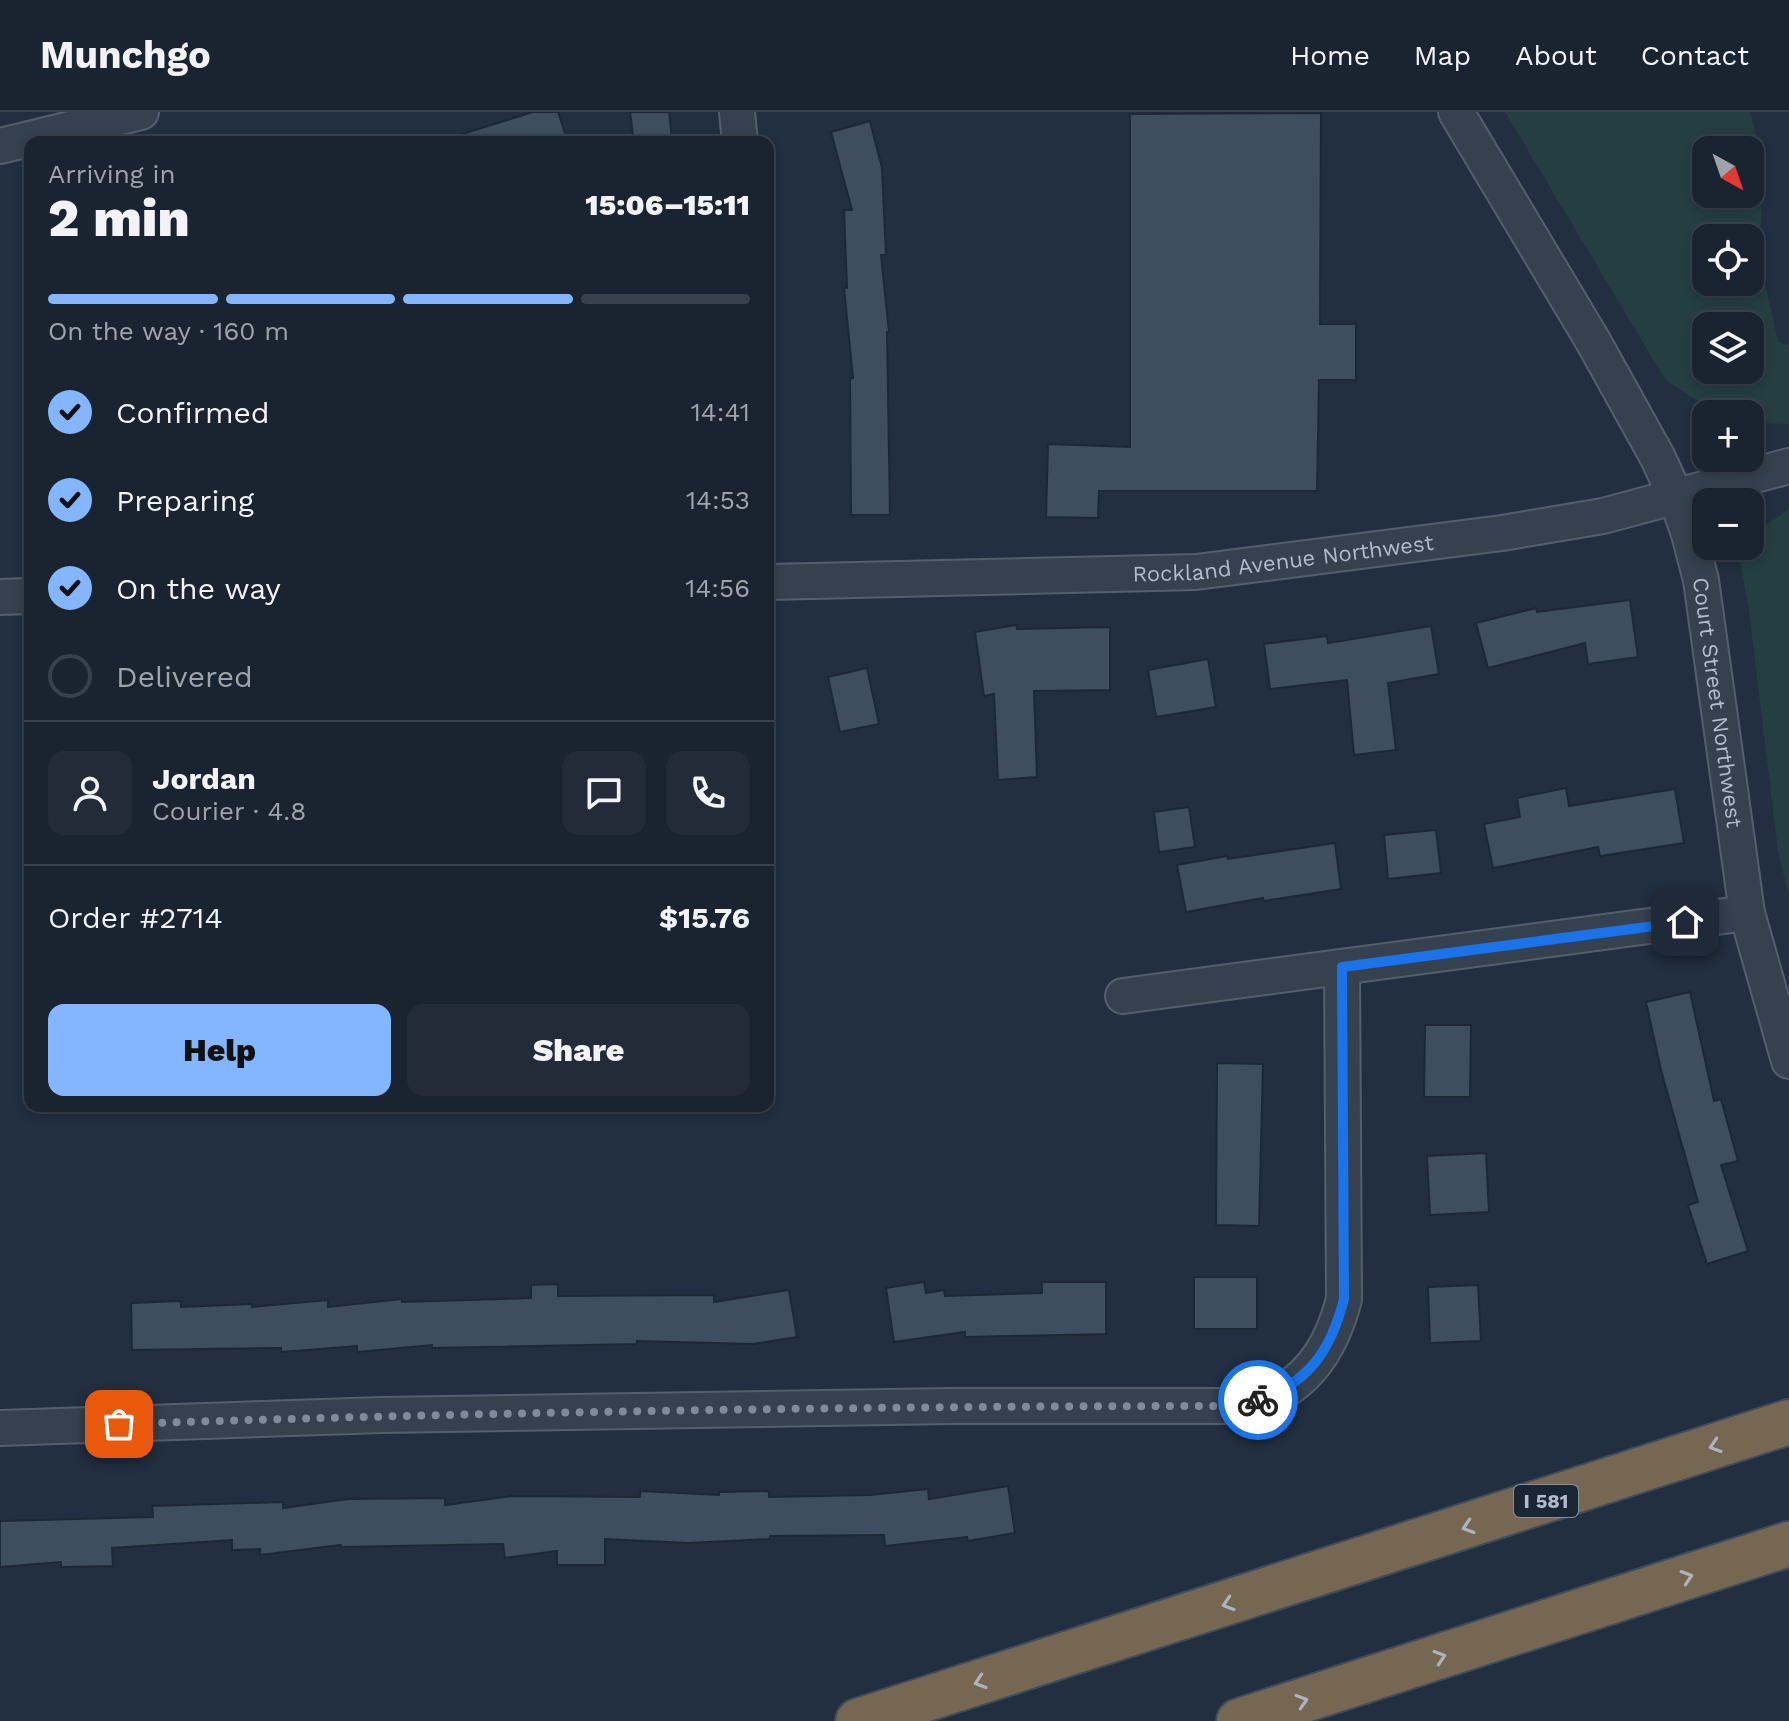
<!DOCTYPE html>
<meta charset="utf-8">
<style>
:root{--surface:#1a2330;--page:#232b38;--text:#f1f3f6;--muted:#9fa4ab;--line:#38404c;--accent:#83b6ff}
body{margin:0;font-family:"Work Sans",sans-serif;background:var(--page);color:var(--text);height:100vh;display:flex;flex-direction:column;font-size:30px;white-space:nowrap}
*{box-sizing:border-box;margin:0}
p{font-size:26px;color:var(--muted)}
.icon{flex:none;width:44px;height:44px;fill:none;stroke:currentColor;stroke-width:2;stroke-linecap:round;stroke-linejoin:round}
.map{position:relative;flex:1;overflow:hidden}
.side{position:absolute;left:24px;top:24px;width:750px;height:976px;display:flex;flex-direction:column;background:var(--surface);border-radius:16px;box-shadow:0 4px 12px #0003,0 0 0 2px var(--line)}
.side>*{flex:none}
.needle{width:52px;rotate:140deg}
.controls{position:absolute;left:1692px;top:24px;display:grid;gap:16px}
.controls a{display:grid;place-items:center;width:72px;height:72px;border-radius:16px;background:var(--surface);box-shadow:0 4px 12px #0003,0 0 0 2px var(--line);font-size:40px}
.pin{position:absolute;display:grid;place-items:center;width:68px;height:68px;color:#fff;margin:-34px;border-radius:16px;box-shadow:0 4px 12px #0006}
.courier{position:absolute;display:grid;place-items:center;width:80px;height:80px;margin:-40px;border:6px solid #1a73e8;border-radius:50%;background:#fff;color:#222;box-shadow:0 2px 10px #0007}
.overview em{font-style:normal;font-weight:800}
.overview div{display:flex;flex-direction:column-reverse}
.overview{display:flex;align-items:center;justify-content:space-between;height:136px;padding:0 24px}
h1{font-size:52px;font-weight:800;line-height:60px}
.bar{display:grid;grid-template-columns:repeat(4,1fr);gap:12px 8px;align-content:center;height:96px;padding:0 24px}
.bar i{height:10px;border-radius:6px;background:var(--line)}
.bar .selected{background:var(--accent)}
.bar p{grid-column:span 4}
.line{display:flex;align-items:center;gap:20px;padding:0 24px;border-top:2px solid var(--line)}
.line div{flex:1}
.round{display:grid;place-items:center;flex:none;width:84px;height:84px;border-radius:16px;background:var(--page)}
ol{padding:0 24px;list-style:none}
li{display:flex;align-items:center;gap:24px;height:88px}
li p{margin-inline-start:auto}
li .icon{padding:8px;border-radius:50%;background:var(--accent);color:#111;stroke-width:4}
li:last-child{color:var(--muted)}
li i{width:44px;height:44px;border:4px solid var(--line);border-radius:50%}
.primary-button{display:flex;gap:16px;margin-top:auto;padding:16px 24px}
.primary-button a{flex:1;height:92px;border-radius:16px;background:var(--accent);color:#111;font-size:32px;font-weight:800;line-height:92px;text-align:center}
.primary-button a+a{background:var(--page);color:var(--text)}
header{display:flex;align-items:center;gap:48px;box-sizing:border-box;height:112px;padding:0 40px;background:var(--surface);border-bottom:2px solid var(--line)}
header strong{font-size:38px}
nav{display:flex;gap:44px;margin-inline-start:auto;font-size:28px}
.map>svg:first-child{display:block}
.green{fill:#243e41;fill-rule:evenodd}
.building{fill:#3e4e5f;stroke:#1d2836;stroke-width:2}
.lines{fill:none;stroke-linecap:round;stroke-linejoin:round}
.street-casing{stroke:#545f6d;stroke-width:38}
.highway-casing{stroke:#414c5a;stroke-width:48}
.street{stroke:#36414f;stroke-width:34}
.highway{stroke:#766753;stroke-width:44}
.oneway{stroke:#acb4be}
.done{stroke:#808b9a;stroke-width:8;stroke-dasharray:0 14.4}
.route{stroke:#1a73e8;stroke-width:10}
.labels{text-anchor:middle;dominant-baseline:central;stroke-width:6;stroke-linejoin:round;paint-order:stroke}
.shield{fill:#1b2634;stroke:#858f9d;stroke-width:2}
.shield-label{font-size:20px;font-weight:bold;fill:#b2bcca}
.street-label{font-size:22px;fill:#b2bcca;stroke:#1b2634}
</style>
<header>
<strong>Munchgo</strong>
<nav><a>Home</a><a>Map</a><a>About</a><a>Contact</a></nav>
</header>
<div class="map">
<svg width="1789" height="1609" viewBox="0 0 1789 1609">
<rect width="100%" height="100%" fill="#222f40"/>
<g class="green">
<path d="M1505,0H1750L1763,48L1760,148L1778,230L1789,233V312L1750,311V302H1719L1666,269ZM1706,38H1750V82H1706ZM1706,126H1750V170H1706ZM1706,214H1750V258H1706Z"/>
<polygon points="1789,397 1789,784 1778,740 1749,499 1740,449 1756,420"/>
</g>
<g class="building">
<polygon points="533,0 558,0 568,30 457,30 456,24"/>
<polygon points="630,0 669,0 672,27 634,30"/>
<polygon points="1321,1 1320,212 1356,212 1356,268 1319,268 1317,379 1099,379 1098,406 1046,405 1048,332 1130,335 1130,2"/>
<polygon points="870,9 882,56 886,143 881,143 889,220 887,220 890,403 851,403 850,266 853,266 844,176 847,176 844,98 852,98 831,20"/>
<polygon points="1630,488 1638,545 1588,552 1585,531 1488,556 1476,511 1536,496 1537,500"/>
<polygon points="1016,513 1017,517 1110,515 1110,578 1034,579 1037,665 998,668 994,582 984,584 975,520"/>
<polygon points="1431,514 1439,562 1388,571 1396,638 1354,643 1347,568 1270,577 1264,532 1327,524 1328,531"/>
<polygon points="1208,547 1216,595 1156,605 1148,558"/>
<polygon points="867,556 879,612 840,620 828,565"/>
<polygon points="1566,676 1569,694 1675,677 1684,731 1600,744 1598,735 1493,756 1484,712 1520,705 1517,686"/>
<polygon points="1189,695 1195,735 1159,740 1154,700"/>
<polygon points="1436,718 1441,761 1388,767 1384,723"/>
<polygon points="1335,731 1341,777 1264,789 1263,786 1186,800 1177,753 1227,744 1228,747"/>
<polygon points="1690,880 1714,989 1721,987 1738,1049 1721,1053 1748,1139 1707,1152 1688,1093 1698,1090 1661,958 1646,890"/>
<polygon points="1425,913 1471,913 1470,985 1424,985"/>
<polygon points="1217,951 1263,952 1259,1114 1216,1113"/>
<polygon points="1486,1041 1489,1100 1430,1103 1427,1044"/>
<rect x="1194" y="1165" width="63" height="52"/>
<polygon points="924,1170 926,1181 944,1178 945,1184 1042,1181 1042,1170 1106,1170 1106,1222 965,1225 965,1220 894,1230 886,1176"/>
<polygon points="558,1172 558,1184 714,1183 714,1190 789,1178 797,1225 753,1232 637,1229 637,1232 432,1236 432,1233 357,1240 357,1234 281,1240 281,1236 132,1238 131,1191 181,1189 181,1195 252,1192 252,1195 328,1188 328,1195 402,1187 402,1190 531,1186 531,1173"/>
<polygon points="1478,1173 1481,1229 1430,1231 1428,1175"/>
<polygon points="1008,1374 1015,1421 968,1429 967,1425 885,1434 884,1423 770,1424 770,1427 688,1431 605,1427 605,1453 557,1453 557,1439 505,1446 503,1432 341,1435 341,1433 260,1443 260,1437 232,1438 232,1428 112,1436 113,1454 61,1455 61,1450 0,1455 0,1409 153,1405 152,1394 283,1390 283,1396 348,1387 445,1386 445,1393 512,1384 640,1385 640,1379 719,1383 719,1380 769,1379 769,1385 870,1383 928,1377 929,1387"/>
</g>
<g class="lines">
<defs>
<g id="street">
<polyline points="737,0 740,30"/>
<path id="s1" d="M1456,0L1593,229L1658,346L1676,385L1689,422L1701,468L1747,801L1789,949"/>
<polyline points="0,34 141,0"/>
<path id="s2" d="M768,470L1196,460L1502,421L1603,404L1789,354"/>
<polyline points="0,485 30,484"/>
<polyline points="1123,884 1747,801"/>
<path d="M0,1316L382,1303L951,1294H1242C1253,1290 1267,1287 1278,1282C1316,1262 1334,1226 1344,1187L1342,855"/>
</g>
<g id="highway">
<polyline points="858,1609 1789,1310"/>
<polyline points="1239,1609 1789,1432"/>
</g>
</defs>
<use href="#street" class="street-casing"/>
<use href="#highway" class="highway-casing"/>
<use href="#street" class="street"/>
<use href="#highway" class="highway"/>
</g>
<defs><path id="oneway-chevron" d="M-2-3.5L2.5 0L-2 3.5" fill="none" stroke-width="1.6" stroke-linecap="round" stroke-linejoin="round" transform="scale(2)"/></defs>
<g class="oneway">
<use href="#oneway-chevron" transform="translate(1715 1334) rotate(162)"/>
<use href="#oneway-chevron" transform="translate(1468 1415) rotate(162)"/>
<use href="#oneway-chevron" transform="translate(1687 1465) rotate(-18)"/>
<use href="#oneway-chevron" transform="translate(1228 1492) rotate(162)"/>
<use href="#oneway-chevron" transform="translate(1440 1545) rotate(-18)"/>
<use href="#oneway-chevron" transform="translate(980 1570) rotate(162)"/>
<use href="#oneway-chevron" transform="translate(1302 1589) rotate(-17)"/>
</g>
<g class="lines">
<path class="done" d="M119,1312C493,1300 867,1294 1242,1294L1258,1288"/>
<path class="route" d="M1258,1288C1309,1271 1331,1238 1344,1187L1342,855L1685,810"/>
</g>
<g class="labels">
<rect class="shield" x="1514" y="1373" width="64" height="32" rx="6"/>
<g class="shield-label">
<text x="1546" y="1389">I 581</text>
</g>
<g class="street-label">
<text stroke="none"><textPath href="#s2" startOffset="516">Rockland Avenue Northwest</textPath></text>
<text stroke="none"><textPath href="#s1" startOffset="654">Court Street Northwest</textPath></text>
</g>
</g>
</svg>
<div class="controls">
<a><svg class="needle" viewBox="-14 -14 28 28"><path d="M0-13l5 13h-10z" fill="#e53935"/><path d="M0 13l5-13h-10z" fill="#9fa4ab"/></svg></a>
<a><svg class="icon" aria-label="locate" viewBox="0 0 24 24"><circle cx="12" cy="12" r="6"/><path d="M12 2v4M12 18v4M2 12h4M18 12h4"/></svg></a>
<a><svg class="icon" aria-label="layers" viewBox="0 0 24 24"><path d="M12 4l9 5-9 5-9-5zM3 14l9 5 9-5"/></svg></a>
<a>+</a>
<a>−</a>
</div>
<div class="pin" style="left:119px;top:1312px;background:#ea580c"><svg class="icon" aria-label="bag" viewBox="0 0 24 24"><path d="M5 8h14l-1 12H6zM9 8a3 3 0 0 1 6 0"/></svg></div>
<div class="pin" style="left:1685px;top:810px;background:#1f2937"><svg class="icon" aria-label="home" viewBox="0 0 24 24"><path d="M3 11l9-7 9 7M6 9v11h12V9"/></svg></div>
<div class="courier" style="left:1258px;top:1288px"><svg class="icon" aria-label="bike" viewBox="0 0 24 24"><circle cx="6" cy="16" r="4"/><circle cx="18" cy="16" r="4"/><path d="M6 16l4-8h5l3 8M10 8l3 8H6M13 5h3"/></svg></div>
<section class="side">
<div class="overview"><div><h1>2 min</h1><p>Arriving in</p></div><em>15:06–15:11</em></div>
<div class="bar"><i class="selected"></i><i class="selected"></i><i class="selected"></i><i></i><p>On the way · 160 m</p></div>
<ol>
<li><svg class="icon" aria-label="check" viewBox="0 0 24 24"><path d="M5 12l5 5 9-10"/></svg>Confirmed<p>14:41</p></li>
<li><svg class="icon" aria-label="check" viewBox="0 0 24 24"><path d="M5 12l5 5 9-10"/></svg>Preparing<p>14:53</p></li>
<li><svg class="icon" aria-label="check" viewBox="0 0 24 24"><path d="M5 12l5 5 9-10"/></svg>On the way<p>14:56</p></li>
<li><i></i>Delivered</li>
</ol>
<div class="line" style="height:144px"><a class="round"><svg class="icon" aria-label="person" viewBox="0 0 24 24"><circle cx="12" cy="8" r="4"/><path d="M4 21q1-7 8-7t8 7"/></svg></a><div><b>Jordan</b><p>Courier · 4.8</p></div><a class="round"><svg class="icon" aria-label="chat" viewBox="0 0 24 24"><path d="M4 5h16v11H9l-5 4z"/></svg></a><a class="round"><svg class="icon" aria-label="phone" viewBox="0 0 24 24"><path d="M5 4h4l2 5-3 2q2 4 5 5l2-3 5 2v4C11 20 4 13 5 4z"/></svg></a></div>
<div class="line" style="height:104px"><div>Order #2714</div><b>$15.76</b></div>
<div class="primary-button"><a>Help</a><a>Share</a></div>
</section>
</div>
